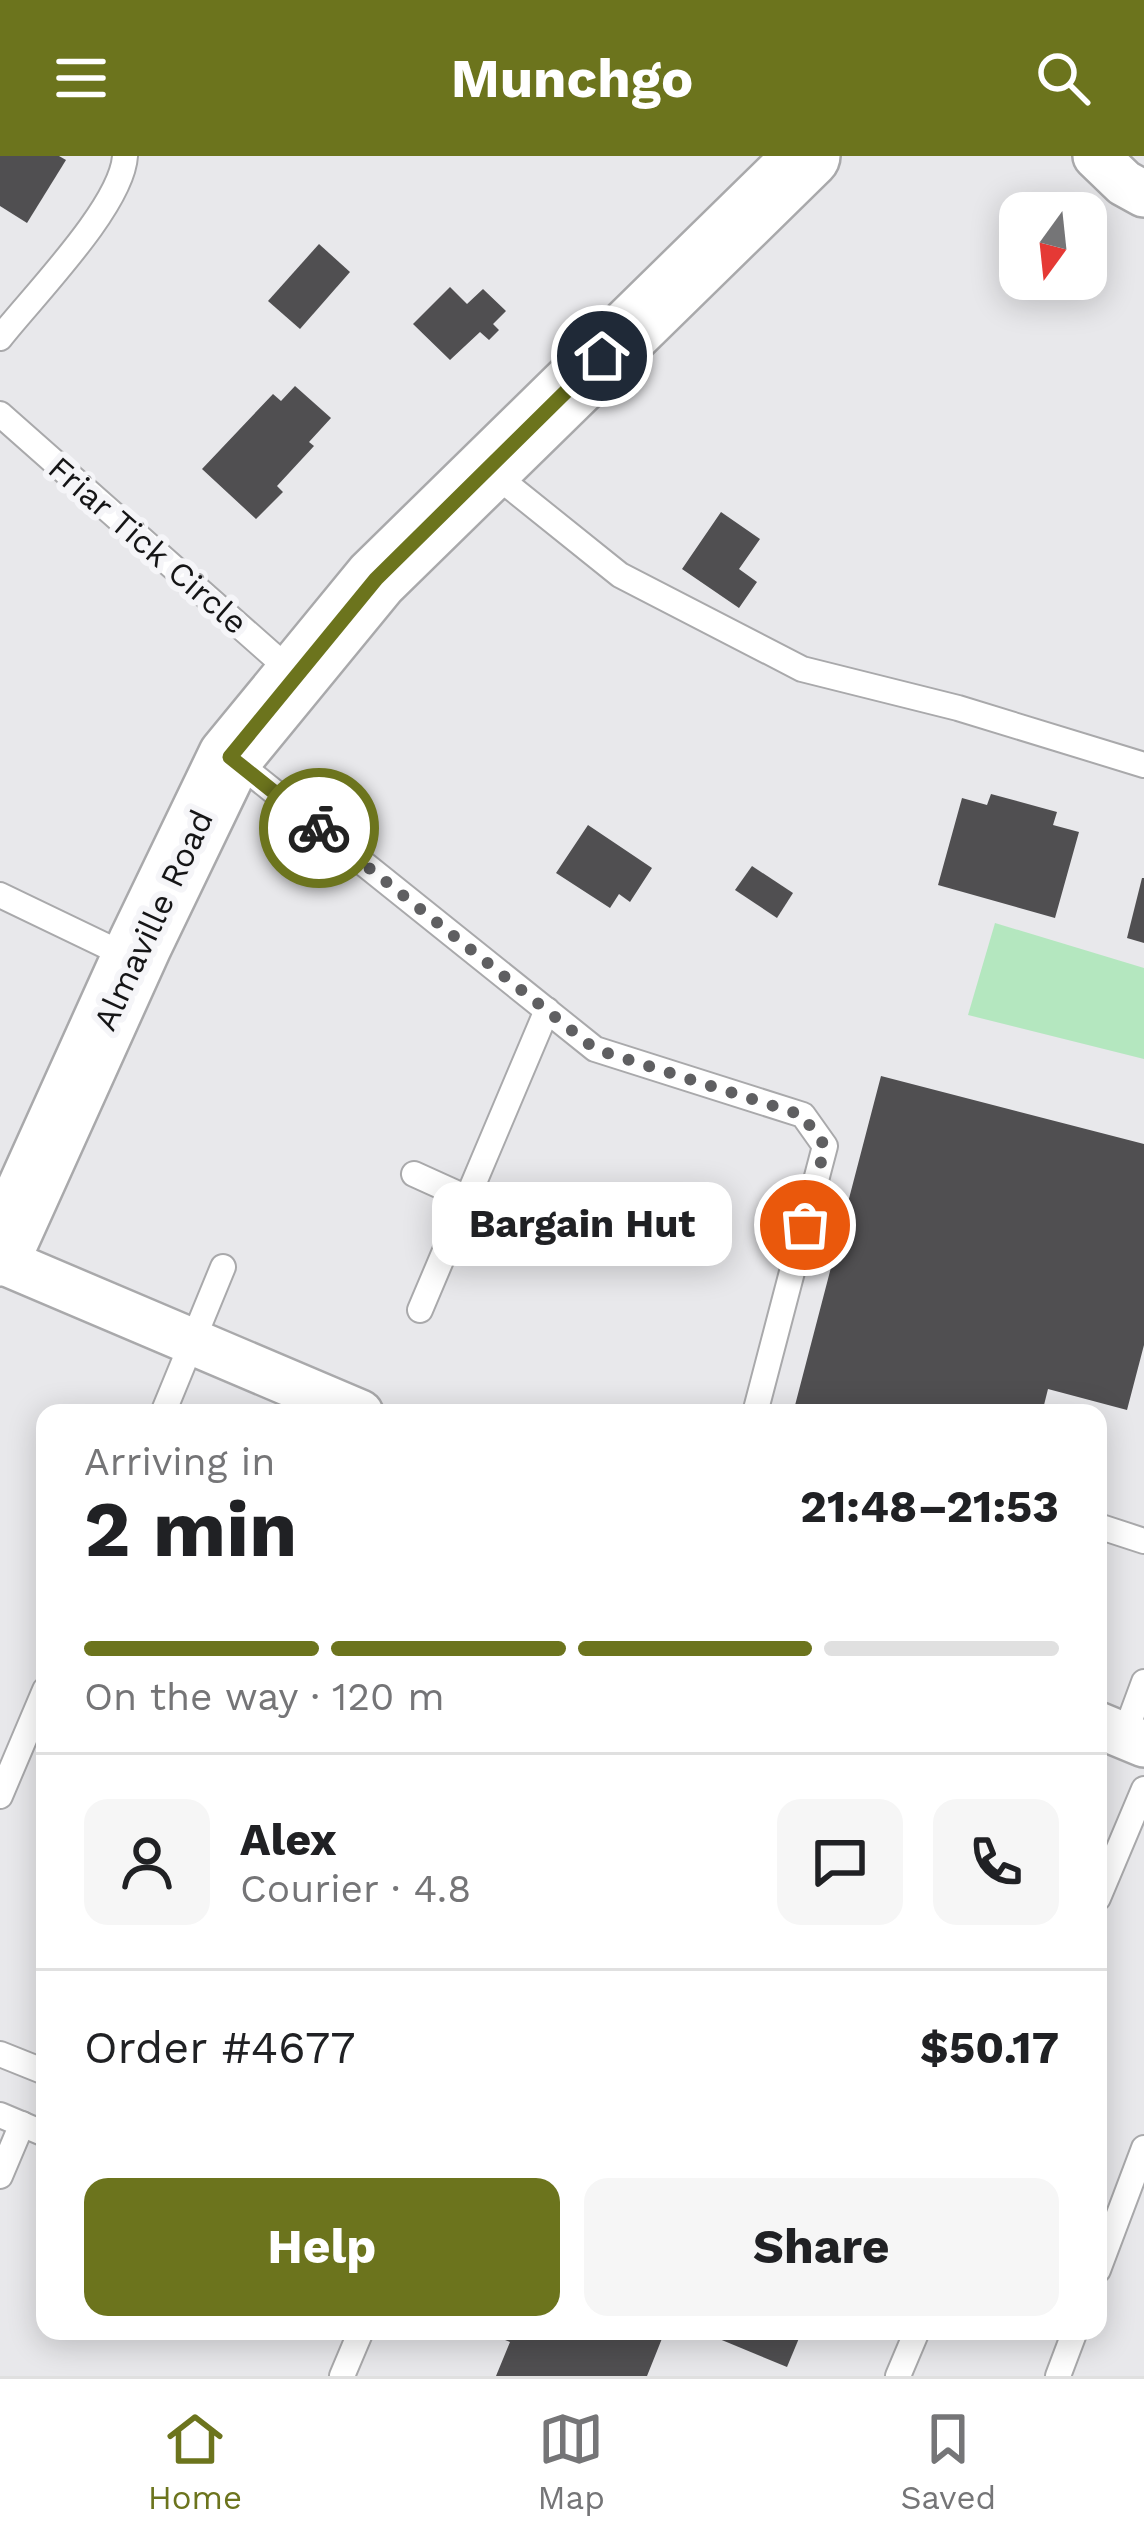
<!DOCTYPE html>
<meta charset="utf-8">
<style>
:root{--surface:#fff;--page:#f6f6f6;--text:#202124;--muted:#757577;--line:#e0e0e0;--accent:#6c741d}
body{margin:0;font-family:"Work Sans",sans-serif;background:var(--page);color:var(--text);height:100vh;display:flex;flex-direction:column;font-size:45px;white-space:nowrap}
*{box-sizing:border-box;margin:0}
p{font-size:39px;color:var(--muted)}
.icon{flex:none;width:66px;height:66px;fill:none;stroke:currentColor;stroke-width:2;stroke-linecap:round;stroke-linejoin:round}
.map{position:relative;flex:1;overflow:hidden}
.drawer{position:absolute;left:36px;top:1248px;width:1071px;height:936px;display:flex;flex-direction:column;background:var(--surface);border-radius:24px;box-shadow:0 6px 30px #0003}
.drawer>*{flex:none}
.needle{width:78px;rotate:195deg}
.tools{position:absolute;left:999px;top:36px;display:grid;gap:24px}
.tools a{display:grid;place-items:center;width:108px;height:108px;border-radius:24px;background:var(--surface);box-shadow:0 6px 30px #0003;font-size:60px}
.pin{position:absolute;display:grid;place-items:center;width:102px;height:102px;color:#fff;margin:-51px;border:6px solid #fff;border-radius:50%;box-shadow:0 3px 12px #0007}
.courier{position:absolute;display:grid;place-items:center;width:120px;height:120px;margin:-60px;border:9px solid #6c741d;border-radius:50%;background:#fff;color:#222;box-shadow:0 3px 15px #0007}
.bubble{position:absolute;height:84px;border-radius:24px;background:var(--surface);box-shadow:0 6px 30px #0003;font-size:39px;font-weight:700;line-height:84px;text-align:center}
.head em{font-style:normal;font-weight:700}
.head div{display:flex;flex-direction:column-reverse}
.head{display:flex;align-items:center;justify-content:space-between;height:204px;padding:0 48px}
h1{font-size:78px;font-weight:700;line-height:90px}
.bar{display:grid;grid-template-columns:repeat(4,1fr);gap:18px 12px;align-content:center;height:144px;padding:0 48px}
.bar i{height:15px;border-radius:9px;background:var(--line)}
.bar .selected{background:var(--accent)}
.bar p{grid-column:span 4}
.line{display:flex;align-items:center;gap:30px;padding:0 48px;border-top:3px solid var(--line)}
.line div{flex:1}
.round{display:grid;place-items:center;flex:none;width:126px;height:126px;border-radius:24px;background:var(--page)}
.primary-button{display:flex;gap:24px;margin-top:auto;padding:24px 48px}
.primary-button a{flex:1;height:138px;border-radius:24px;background:var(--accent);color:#fff;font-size:48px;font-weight:700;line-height:138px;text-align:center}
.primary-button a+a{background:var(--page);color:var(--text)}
header{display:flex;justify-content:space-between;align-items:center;height:156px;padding:0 48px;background:var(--accent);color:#fff;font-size:54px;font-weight:700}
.tab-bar{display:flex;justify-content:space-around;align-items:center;height:168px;border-top:3px solid var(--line);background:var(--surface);font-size:33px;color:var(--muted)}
.tab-bar a{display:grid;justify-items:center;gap:6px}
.tab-bar .selected{color:var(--accent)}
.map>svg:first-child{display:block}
.green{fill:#b4e7bf}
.building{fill:#504f51}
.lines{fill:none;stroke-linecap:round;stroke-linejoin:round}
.lane-casing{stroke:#a9a9ab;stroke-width:28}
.street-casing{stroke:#a9a9ab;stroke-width:50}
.secondary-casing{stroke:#a9a9ab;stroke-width:68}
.lane{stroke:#fff;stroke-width:24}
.street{stroke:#fff;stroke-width:45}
.secondary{stroke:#fff;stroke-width:63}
.done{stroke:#5f5f61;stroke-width:12;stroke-dasharray:0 21.6}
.route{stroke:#6c741d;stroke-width:15}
.labels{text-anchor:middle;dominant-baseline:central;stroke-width:12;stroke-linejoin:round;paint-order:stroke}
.street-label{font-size:33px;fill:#151516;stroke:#f5f5f8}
</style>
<header><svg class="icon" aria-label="menu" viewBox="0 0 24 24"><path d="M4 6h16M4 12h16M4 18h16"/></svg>Munchgo<svg class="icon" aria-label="search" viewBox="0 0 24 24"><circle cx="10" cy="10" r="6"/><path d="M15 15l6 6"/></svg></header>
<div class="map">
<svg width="1144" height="2220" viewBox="0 0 1144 2220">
<rect width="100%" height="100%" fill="#e8e8eb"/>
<polygon class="green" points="995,767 1144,812 1144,903 968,859"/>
<g class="building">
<polygon points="0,0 59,0 66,4 27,67 0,50"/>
<polygon points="319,88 350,116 300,173 268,145"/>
<polygon points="450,131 467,148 483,133 506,155 493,168 499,174 489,184 480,176 450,204 413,168"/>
<polygon points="295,230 331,262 309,286 314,290 277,330 283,336 256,363 202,313 273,238 281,245"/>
<polygon points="721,356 760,383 739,413 757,426 739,452 682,413"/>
<polygon points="991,638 1057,656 1053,669 1079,676 1055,762 938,729 962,642 987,649"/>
<polygon points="588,669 652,712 630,746 619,738 610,752 556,717"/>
<polygon points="752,710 793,737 777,762 735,734"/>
<polygon points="1142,722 1144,722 1144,787 1127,782"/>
<polygon points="881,920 1144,988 1144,1189 1127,1254 1048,1233 1042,1257 793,1257"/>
<polygon points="483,2175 665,2175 647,2220 496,2220 510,2186"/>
<polygon points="700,2175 802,2175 787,2211"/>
</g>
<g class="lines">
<defs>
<g id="lane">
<path d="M0,182C33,140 122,50 125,0"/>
<polyline points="0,258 294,518"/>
<polyline points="488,313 620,419 802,513 958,552 1144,609"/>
<polyline points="232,602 595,893 803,959 825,990 755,1257"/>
<polyline points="0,739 131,802"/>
<polyline points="414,1018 467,1042"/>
<polyline points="420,1154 547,854"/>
<polyline points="163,1257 223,1111"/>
<polyline points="1098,1370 1144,1385"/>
<polyline points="1124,1580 1144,1526"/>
<polyline points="0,1640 45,1534"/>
<polyline points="1098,1742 1144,1633"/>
<polyline points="0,1898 45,1916"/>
<polyline points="0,1959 45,1978"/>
<polyline points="0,2020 22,1968"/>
<polyline points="1098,2114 1144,1992"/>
<polyline points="342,2220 361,2175"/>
<polyline points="898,2220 917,2175"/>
<polyline points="1058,2220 1075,2175"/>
</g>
<g id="street">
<polyline points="1096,0 1124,27 1144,38"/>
<polyline points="0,1104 360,1257"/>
<polyline points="1098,1569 1144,1588"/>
</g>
<polyline id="secondary" points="0,1098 140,788 230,601 376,423 808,0"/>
</defs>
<use href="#lane" class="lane-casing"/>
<use href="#street" class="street-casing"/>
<use href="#secondary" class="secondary-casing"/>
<use href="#lane" class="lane"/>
<use href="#street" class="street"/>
<use href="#secondary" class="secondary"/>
</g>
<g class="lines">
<polyline class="done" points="319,672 595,893 802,959 825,990 805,1069"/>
<polyline class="route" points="319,672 230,601 376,423 602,200"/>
</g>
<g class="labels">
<g class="street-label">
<text transform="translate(148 389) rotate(41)">Friar Tick Circle</text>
<text transform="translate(153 764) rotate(-65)">Almaville Road</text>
</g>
</g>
</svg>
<div class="tools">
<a><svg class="needle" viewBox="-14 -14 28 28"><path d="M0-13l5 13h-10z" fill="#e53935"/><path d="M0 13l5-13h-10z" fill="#757577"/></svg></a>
</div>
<div class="pin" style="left:805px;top:1069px;background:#ea580c"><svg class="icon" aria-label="bag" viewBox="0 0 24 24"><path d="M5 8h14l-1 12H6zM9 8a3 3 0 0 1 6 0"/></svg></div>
<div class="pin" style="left:602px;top:200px;background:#1f2937"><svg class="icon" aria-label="home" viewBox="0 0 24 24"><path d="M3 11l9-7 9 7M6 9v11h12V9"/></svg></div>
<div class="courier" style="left:319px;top:672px"><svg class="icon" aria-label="bike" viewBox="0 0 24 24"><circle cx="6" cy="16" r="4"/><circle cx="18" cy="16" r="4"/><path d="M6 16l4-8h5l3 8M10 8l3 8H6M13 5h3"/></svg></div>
<div class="bubble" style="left:432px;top:1026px;width:300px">Bargain Hut</div>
<section class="drawer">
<div class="head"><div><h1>2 min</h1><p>Arriving in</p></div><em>21:48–21:53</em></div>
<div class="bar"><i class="selected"></i><i class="selected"></i><i class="selected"></i><i></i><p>On the way · 120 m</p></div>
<div class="line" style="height:216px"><a class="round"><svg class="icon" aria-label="person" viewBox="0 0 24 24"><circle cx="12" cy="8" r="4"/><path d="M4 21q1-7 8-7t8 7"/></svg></a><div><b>Alex</b><p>Courier · 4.8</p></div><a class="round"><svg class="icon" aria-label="chat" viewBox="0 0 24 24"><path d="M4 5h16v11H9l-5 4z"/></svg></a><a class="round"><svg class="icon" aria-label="phone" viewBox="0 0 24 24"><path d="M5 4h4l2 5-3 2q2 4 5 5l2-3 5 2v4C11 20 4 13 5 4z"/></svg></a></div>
<div class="line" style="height:156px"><div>Order #4677</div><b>$50.17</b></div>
<div class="primary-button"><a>Help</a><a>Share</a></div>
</section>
</div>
<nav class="tab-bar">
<a class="selected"><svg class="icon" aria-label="home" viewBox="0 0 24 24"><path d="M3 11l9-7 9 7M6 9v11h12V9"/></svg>Home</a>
<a><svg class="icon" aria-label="map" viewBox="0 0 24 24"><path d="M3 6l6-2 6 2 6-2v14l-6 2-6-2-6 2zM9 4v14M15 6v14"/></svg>Map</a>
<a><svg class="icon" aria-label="saved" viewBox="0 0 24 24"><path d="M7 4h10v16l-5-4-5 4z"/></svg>Saved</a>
</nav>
